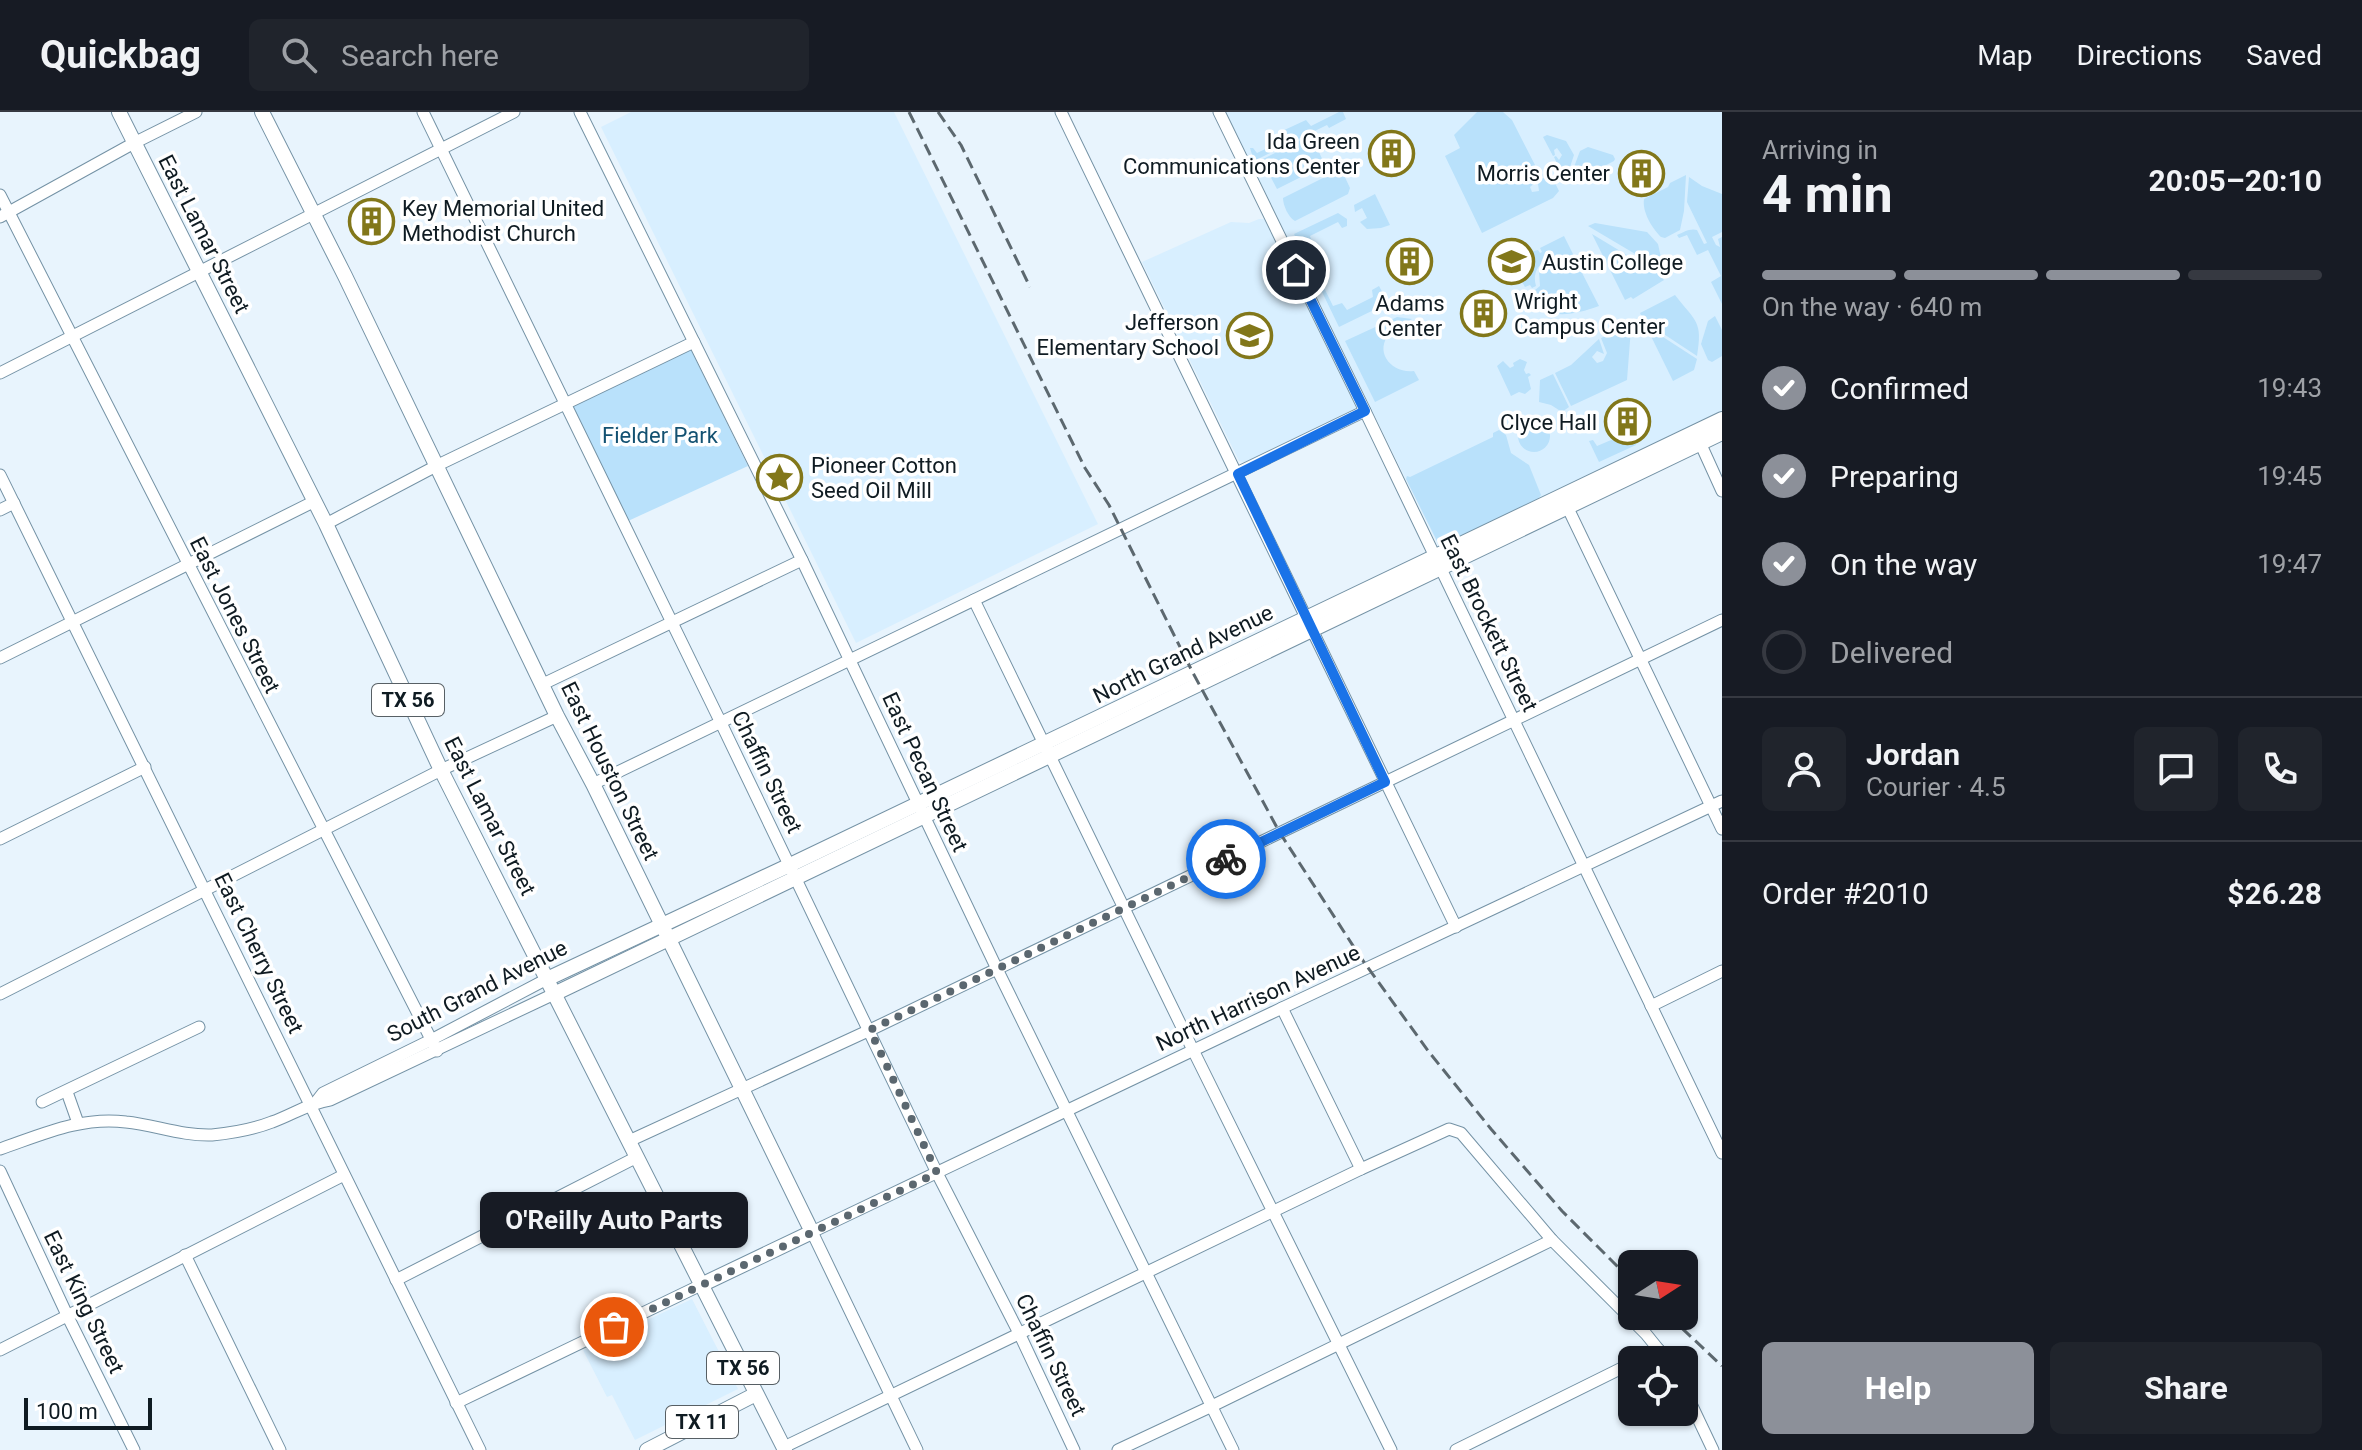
<!DOCTYPE html>
<meta charset="utf-8">
<style>
:root{--surface:#171b24;--page:#20242c;--text:#f1f3f6;--muted:#9ea1a6;--line:#363941;--accent:#8c9099}
body{margin:0;font-family:Roboto,sans-serif;background:var(--page);color:var(--text);height:100vh;display:flex;flex-direction:column;font-size:30px;white-space:nowrap}
*{box-sizing:border-box;margin:0}
p{font-size:26px;color:var(--muted)}
.icon{flex:none;width:44px;height:44px;fill:none;stroke:currentColor;stroke-width:2;stroke-linecap:round;stroke-linejoin:round}
.map{position:relative;flex:1;overflow:hidden}
.details{display:flex;flex-direction:column;background:var(--surface);width:640px}
.details>*{flex:none}
.needle{width:52px;rotate:78deg}
.controls{position:absolute;left:1618px;top:1138px;display:grid;gap:16px}
.controls a{display:grid;place-items:center;width:80px;height:80px;border-radius:12px;background:var(--surface);box-shadow:0 2px 6px #0004;font-size:40px}
.scale{position:absolute;left:24px;bottom:20px;width:128px;box-sizing:border-box;padding-left:8px;border:4px solid #0f1b22;border-top:0;font-size:22px;line-height:28px;white-space:nowrap;color:#0f1b22;-webkit-text-stroke:6px #fff;paint-order:stroke}
.pin{position:absolute;display:grid;place-items:center;width:68px;height:68px;color:#fff;margin:-34px;border:4px solid #fff;border-radius:50%;box-shadow:0 2px 8px #0007}
.courier{position:absolute;display:grid;place-items:center;width:80px;height:80px;margin:-40px;border:6px solid #1a73e8;border-radius:50%;background:#fff;color:#222;box-shadow:0 2px 10px #0007}
.bubble{position:absolute;height:56px;border-radius:12px;background:var(--surface);box-shadow:0 2px 6px #0004;font-size:26px;font-weight:700;line-height:56px;text-align:center}
.head em{font-style:normal;font-weight:700}
.head div{display:flex;flex-direction:column-reverse}
.head{display:flex;align-items:center;justify-content:space-between;height:136px;padding:0 40px}
h1{font-size:52px;font-weight:700;line-height:60px}
.bar{display:grid;grid-template-columns:repeat(4,1fr);gap:12px 8px;align-content:center;height:96px;padding:0 40px}
.bar i{height:10px;border-radius:6px;background:var(--line)}
.bar .active{background:var(--accent)}
.bar p{grid-column:span 4}
.line{display:flex;align-items:center;gap:20px;padding:0 40px;border-top:2px solid var(--line)}
.line div{flex:1}
.round{display:grid;place-items:center;flex:none;width:84px;height:84px;border-radius:12px;background:var(--page)}
ol{padding:0 40px;list-style:none}
li{display:flex;align-items:center;gap:24px;height:88px}
li p{margin-inline-start:auto}
li .icon{padding:8px;border-radius:50%;background:var(--accent);color:#fff;stroke-width:4}
li:last-child{color:var(--muted)}
li i{width:44px;height:44px;border:4px solid var(--line);border-radius:50%}
.button{display:flex;gap:16px;margin-top:auto;padding:16px 40px}
.button a{flex:1;height:92px;border-radius:12px;background:var(--accent);color:#fff;font-size:32px;font-weight:700;line-height:92px;text-align:center}
.button a+a{background:var(--page);color:var(--text)}
header{display:flex;align-items:center;gap:48px;box-sizing:border-box;height:112px;padding:0 40px;background:var(--surface);border-bottom:2px solid var(--line)}
header strong{font-size:38px}
nav{display:flex;gap:44px;margin-inline-start:auto;font-size:28px}
.search{width:560px;height:72px;background:var(--page);display:flex;align-items:center;gap:20px;box-sizing:border-box;padding:0 28px;border-radius:12px;color:var(--muted);font-size:30px}
main{display:flex;flex:1;min-height:0}
.map>svg:first-child{display:block}
.built{fill:#d8efff}
.green{fill:#b9e1fb}
.lines{fill:none;stroke-linecap:round;stroke-linejoin:round}
.minor-casing{stroke:#7492a5;stroke-width:13}
.major-casing{stroke:#7492a5;stroke-width:16}
.minor{stroke:#fff;stroke-width:11}
.major{stroke:#fff;stroke-width:14}
.rail{stroke:#5c686f;stroke-width:3;stroke-dasharray:12 6;stroke-linecap:butt}
.done{stroke:#5b676f;stroke-width:8;stroke-dasharray:0 14.4}
.route{stroke:#1a73e8;stroke-width:10}
.labels{text-anchor:middle;dominant-baseline:central;stroke-width:7;stroke-linejoin:round;paint-order:stroke}
.shield{fill:#fff;stroke:#575f64;stroke-width:2}
.shield-label{font-size:20px;font-weight:bold;fill:#0f1b22}
.poi-label{font-size:22px;fill:#0f1b22;stroke:#fff;text-anchor:end}
.street-label{font-size:22px;fill:#0f1b22;stroke:#fff}
.park-label{font-size:22px;fill:#135171;stroke:#fff}
</style>
<header>
<strong>Quickbag</strong>
<div class="search"><svg class="icon" aria-label="search" viewBox="0 0 24 24"><circle cx="10" cy="10" r="6"/><path d="M15 15l6 6"/></svg>Search here</div>
<nav><a>Map</a><a>Directions</a><a>Saved</a></nav>
</header>
<main>
<div class="map">
<svg width="1722" height="1338" viewBox="0 0 1722 1338">
<rect width="100%" height="100%" fill="#e8f4fd"/>
<g class="built">
<polygon points="631,0 894,0 1098,412 856,531 601,15"/>
<polygon points="1226,0 1722,0 1722,300 1439,435"/>
<polygon points="1259,107 1264,107 1358,296 1247,351 1239,349 1142,150 1231,110 1249,111"/>
<polygon points="692,1187 738,1277 635,1328 612,1283 607,1285 583,1238"/>
</g>
<g class="green">
<polygon points="1339,0 1343,0 1346,7 1329,16 1327,13 1254,49 1250,36 1253,36 1257,41 1282,29 1280,20 1306,8 1311,14"/>
<polygon points="1477,0 1503,0 1512,8 1535,53 1535,71 1530,75 1532,80 1539,79 1538,72 1541,66 1553,67 1559,79 1553,86 1482,121 1445,44 1460,36 1454,23"/>
<polygon points="1311,23 1325,53 1277,77 1268,60 1261,63 1255,51"/>
<polygon points="1547,23 1566,29 1574,43 1570,55 1576,69 1567,73 1554,45 1556,44 1559,48 1562,43 1557,36 1554,38 1555,43 1553,44 1543,25"/>
<polygon points="1588,35 1613,43 1615,47 1614,49 1579,67 1574,55 1580,39"/>
<path d="M1337,59L1343,61L1350,76L1348,82L1295,109C1288,105 1283,93 1283,86Z"/>
<path d="M1686,63L1684,99L1680,118L1665,126L1661,125C1652,116 1642,100 1644,87L1668,75L1670,71Z"/>
<path d="M1689,65L1702,74L1722,82V120L1712,125L1716,133L1720,135L1718,127L1722,125V192L1711,170L1721,164L1708,138L1697,143L1687,123L1679,126L1677,123C1684,120 1690,116 1697,118L1704,132L1707,131L1687,90Z"/>
<polygon points="1375,82 1390,113 1381,116 1367,117 1360,110 1367,106 1362,96 1355,100 1354,93"/>
<polygon points="1338,101 1347,107 1347,114 1342,116 1338,110 1310,124 1313,132 1305,137 1333,194 1342,191 1347,198 1373,185 1372,178 1379,174 1386,187 1384,193 1339,215 1294,122"/>
<polygon points="1595,111 1647,120 1658,132 1664,159 1588,114"/>
<polygon points="1592,122 1660,163 1664,168 1633,187 1631,185 1625,188"/>
<path d="M1564,124L1578,152L1569,157L1559,148H1546L1544,145V150C1536,155 1533,164 1536,174L1532,176L1530,173L1525,175L1519,165L1521,151L1525,141L1538,138L1540,141L1542,140L1540,136Z"/>
<path d="M1551,151L1561,153L1567,161L1579,155L1599,194C1574,203 1554,207 1531,193L1532,189L1529,183L1540,174L1539,160L1546,153Z"/>
<path d="M1675,183C1696,210 1703,209 1697,244L1644,209L1640,201Z"/>
<polygon points="1715,204 1722,218 1722,244 1712,250 1708,248 1701,232 1708,209"/>
<path d="M1397,205L1412,207C1405,211 1395,214 1390,221C1373,240 1392,262 1414,259L1419,268L1375,290L1345,229Z"/>
<polygon points="1623,208 1628,217 1631,216 1627,268 1571,294 1555,261 1571,253 1599,227 1604,242 1597,239 1592,245 1597,251 1603,249 1607,241 1601,226 1615,220 1612,213"/>
<polygon points="1646,214 1697,247 1694,258 1673,269"/>
<polygon points="690,236 748,354 628,409 572,293"/>
<polygon points="1520,247 1527,250 1524,258 1526,262 1529,261 1531,263 1528,265 1531,277 1525,282 1519,280 1511,284 1497,254 1503,249 1510,256 1514,254 1513,251"/>
<polygon points="1553,262 1569,295 1562,300 1551,293 1539,290 1540,268"/>
<circle cx="1534" cy="324" r="16"/>
<polygon points="1499,318 1506,323 1511,341 1529,353 1541,383 1538,387 1444,432 1438,431 1406,367 1407,364 1410,365 1493,325 1493,321"/>
<polygon points="1630,320 1636,333 1599,350 1589,329 1593,328 1597,334"/>
</g>
<g class="lines">
<defs>
<g id="minor">
<polyline points="423,0 721,611 937,1061 1020,1223 1074,1338"/>
<polyline points="580,0 802,448 997,857 1233,1338"/>
<polyline points="1061,0 1456,815"/>
<polyline points="1219,0 1365,299 1722,1041"/>
<polyline points="0,83 437,939"/>
<polyline points="0,105 134,31 196,0"/>
<polyline points="0,261 514,0"/>
<polyline points="1697,324 1722,379"/>
<polyline points="0,363 480,1338"/>
<polyline points="1564,388 1722,717"/>
<polyline points="0,398 14,391"/>
<polyline points="326,412 438,353 694,230"/>
<polyline points="974,488 1193,938 1391,1338"/>
<polyline points="0,546 313,390"/>
<polyline points="543,572 802,448"/>
<polyline points="593,672 1365,299"/>
<polyline points="0,727 145,655"/>
<polyline points="0,882 441,658 557,604"/>
<polyline points="1651,894 1722,859"/>
<polyline points="1282,896 1361,1057"/>
<polyline points="67,980 78,1011"/>
<polyline points="42,990 199,915"/>
<polyline points="316,990 323,981 431,928 547,867"/>
<polyline points="629,1029 870,918 1722,508"/>
<path d="M0,1037C41,1023 81,1004 126,1010C155,1013 182,1024 212,1023C232,1021 254,1017 272,1010C292,1003 309,991 330,988L554,882"/>
<polyline points="0,1059 68,1205 134,1338"/>
<polyline points="185,1143 280,1338"/>
<polyline points="396,1168 637,1045"/>
<polyline points="0,1238 344,1063"/>
<polyline points="1639,1248 1659,1238"/>
<polyline points="1684,1277 1713,1338"/>
<polyline points="456,1291 701,1173"/>
<polyline points="784,1335 1361,1057 1449,1017 1461,1021 1552,1128 1646,1222 1667,1248"/>
<polyline points="917,1338 812,1120 1282,896 1722,689"/>
<polyline points="1118,1338 1212,1294 1552,1128"/>
<polyline points="1456,1338 1632,1251"/>
</g>
<g id="major">
<polyline points="119,0 326,412 441,658 785,1338"/>
<polyline points="262,0 345,164 557,604 593,672 812,1120 701,1173"/>
<polyline points="547,867 790,753 1722,307"/>
<polyline points="554,882 1722,321"/>
<polyline points="647,1338 756,1282"/>
</g>
</defs>
<use href="#minor" class="minor-casing"/>
<use href="#major" class="major-casing"/>
<use href="#minor" class="minor"/>
<use href="#major" class="major"/>
<g class="rail">
<polyline points="909,0 1085,356 1109,393 1193,561 1280,721 1361,846 1429,940 1491,1017 1562,1099 1632,1169"/>
<polyline points="938,0 961,33 1030,175"/>
<polyline points="1669,1204 1722,1254"/>
</g>
</g>
<g class="lines">
<polyline class="done" points="614,1215 937,1061 870,918 1226,747"/>
<polyline class="route" points="1226,747 1385,670 1238,362 1365,299 1296,158"/>
</g>
<defs>
<symbol id="building-ring" viewBox="-11 -11 22 22"><circle r="9.5" fill="#fff" stroke="#82771a" stroke-width="1.5"/><path d="M-4-6H4V6H1V3H-1V6H-4ZM-2.5-4.3h1.7v1.8h-1.7ZM.8-4.3h1.7v1.8H.8ZM-2.5-1h1.7V.8h-1.7ZM.8-1h1.7V.8H.8Z" fill="#82771a"/></symbol>
<symbol id="university-ring" viewBox="-11 -11 22 22"><circle r="9.5" fill="#fff" stroke="#82771a" stroke-width="1.5"/><path d="M0-5L7-2L0 1L-7-2ZM-4 1L0 2.5L4 1V4Q0 6-4 4Z" fill="#82771a"/></symbol>
<symbol id="school-ring" viewBox="-11 -11 22 22"><circle r="9.5" fill="#fff" stroke="#82771a" stroke-width="1.5"/><path d="M0-5L7-2L0 1L-7-2ZM-4 1L0 2.5L4 1V4Q0 6-4 4Z" fill="#82771a"/></symbol>
<symbol id="sight-ring" viewBox="-11 -11 22 22"><circle r="9.5" fill="#fff" stroke="#82771a" stroke-width="1.5"/><path d="M0-6L1.8-2.2L6-1.7L2.9 1.2L3.7 5.4L0 3.3L-3.7 5.4L-2.9 1.2L-6-1.7L-1.8-2.2Z" fill="#82771a"/></symbol>
</defs>
<g fill-rule="evenodd">
<use href="#building-ring" x="1366" y="16" width="51" height="51"/>
<use href="#building-ring" x="1616" y="36" width="51" height="51"/>
<use href="#building-ring" x="346" y="84" width="51" height="51"/>
<use href="#building-ring" x="1384" y="124" width="51" height="51"/>
<use href="#university-ring" x="1486" y="124" width="51" height="51"/>
<use href="#building-ring" x="1458" y="176" width="51" height="51"/>
<use href="#school-ring" x="1224" y="198" width="51" height="51"/>
<use href="#building-ring" x="1602" y="284" width="51" height="51"/>
<use href="#sight-ring" x="754" y="340" width="51" height="51"/>
</g>
<g class="labels">
<g class="shield">
<rect x="372" y="572" width="72" height="32" rx="6"/>
<rect x="707" y="1240" width="72" height="32" rx="6"/>
<rect x="666" y="1294" width="72" height="32" rx="6"/>
</g>
<g class="shield-label">
<text x="408" y="588">TX 56</text>
<text x="743" y="1256">TX 56</text>
<text x="702" y="1310">TX 11</text>
</g>
<g class="poi-label">
<text x="1360" y="29">Ida Green<tspan x="1360" dy="25">Communications Center</tspan></text>
<text x="1610" y="61">Morris Center</text>
<text x="402" y="96" text-anchor="start">Key Memorial United<tspan x="402" dy="25">Methodist Church</tspan></text>
<text x="1542" y="150" text-anchor="start">Austin College</text>
<text x="1514" y="189" text-anchor="start">Wright<tspan x="1514" dy="25">Campus Center</tspan></text>
<text x="1410" y="191" text-anchor="middle">Adams<tspan x="1410" dy="25">Center</tspan></text>
<text x="1219" y="210">Jefferson<tspan x="1219" dy="25">Elementary School</tspan></text>
<text x="1597" y="310">Clyce Hall</text>
<text x="811" y="353" text-anchor="start">Pioneer Cotton<tspan x="811" dy="25">Seed Oil Mill</tspan></text>
</g>
<g class="street-label">
<text transform="translate(204 122) rotate(63)">East Lamar Street</text>
<text transform="translate(235 503) rotate(63)">East Jones Street</text>
<text transform="translate(1489 511) rotate(64)">East Brockett Street</text>
<text transform="translate(1183 542) rotate(-26)">North Grand Avenue</text>
<text transform="translate(610 659) rotate(64)">East Houston Street</text>
<text transform="translate(767 660) rotate(64)">Chaffin Street</text>
<text transform="translate(925 660) rotate(65)">East Pecan Street</text>
<text transform="translate(490 704) rotate(63)">East Lamar Street</text>
<text transform="translate(259 841) rotate(64)">East Cherry Street</text>
<text transform="translate(477 879) rotate(-27)">South Grand Avenue</text>
<text transform="translate(1258 886) rotate(-25)">North Harrison Avenue</text>
<text transform="translate(84 1190) rotate(64)">East King Street</text>
<text transform="translate(1051 1243) rotate(64)">Chaffin Street</text>
</g>
<g class="park-label">
<text x="660" y="323">Fielder Park</text>
</g>
</g>
</svg>
<div class="controls">
<a><svg class="needle" viewBox="-14 -14 28 28"><path d="M0-13l5 13h-10z" fill="#e53935"/><path d="M0 13l5-13h-10z" fill="#9ea1a6"/></svg></a>
<a><svg class="icon" aria-label="locate" viewBox="0 0 24 24"><circle cx="12" cy="12" r="6"/><path d="M12 2v4M12 18v4M2 12h4M18 12h4"/></svg></a>
</div>
<div class="scale">100 m</div>
<div class="pin" style="left:614px;top:1215px;background:#ea580c"><svg class="icon" aria-label="bag" viewBox="0 0 24 24"><path d="M5 8h14l-1 12H6zM9 8a3 3 0 0 1 6 0"/></svg></div>
<div class="pin" style="left:1296px;top:158px;background:#1f2937"><svg class="icon" aria-label="home" viewBox="0 0 24 24"><path d="M3 11l9-7 9 7M6 9v11h12V9"/></svg></div>
<div class="courier" style="left:1226px;top:747px"><svg class="icon" aria-label="bike" viewBox="0 0 24 24"><circle cx="6" cy="16" r="4"/><circle cx="18" cy="16" r="4"/><path d="M6 16l4-8h5l3 8M10 8l3 8H6M13 5h3"/></svg></div>
<div class="bubble" style="left:480px;top:1080px;width:268px">O'Reilly Auto Parts</div>
</div>
<section class="details">
<div class="head"><div><h1>4 min</h1><p>Arriving in</p></div><em>20:05–20:10</em></div>
<div class="bar"><i class="active"></i><i class="active"></i><i class="active"></i><i></i><p>On the way · 640 m</p></div>
<ol>
<li><svg class="icon" aria-label="check" viewBox="0 0 24 24"><path d="M5 12l5 5 9-10"/></svg>Confirmed<p>19:43</p></li>
<li><svg class="icon" aria-label="check" viewBox="0 0 24 24"><path d="M5 12l5 5 9-10"/></svg>Preparing<p>19:45</p></li>
<li><svg class="icon" aria-label="check" viewBox="0 0 24 24"><path d="M5 12l5 5 9-10"/></svg>On the way<p>19:47</p></li>
<li><i></i>Delivered</li>
</ol>
<div class="line" style="height:144px"><a class="round"><svg class="icon" aria-label="person" viewBox="0 0 24 24"><circle cx="12" cy="8" r="4"/><path d="M4 21q1-7 8-7t8 7"/></svg></a><div><b>Jordan</b><p>Courier · 4.5</p></div><a class="round"><svg class="icon" aria-label="chat" viewBox="0 0 24 24"><path d="M4 5h16v11H9l-5 4z"/></svg></a><a class="round"><svg class="icon" aria-label="phone" viewBox="0 0 24 24"><path d="M5 4h4l2 5-3 2q2 4 5 5l2-3 5 2v4C11 20 4 13 5 4z"/></svg></a></div>
<div class="line" style="height:104px"><div>Order #2010</div><b>$26.28</b></div>
<div class="button"><a>Help</a><a>Share</a></div>
</section>
</main>
